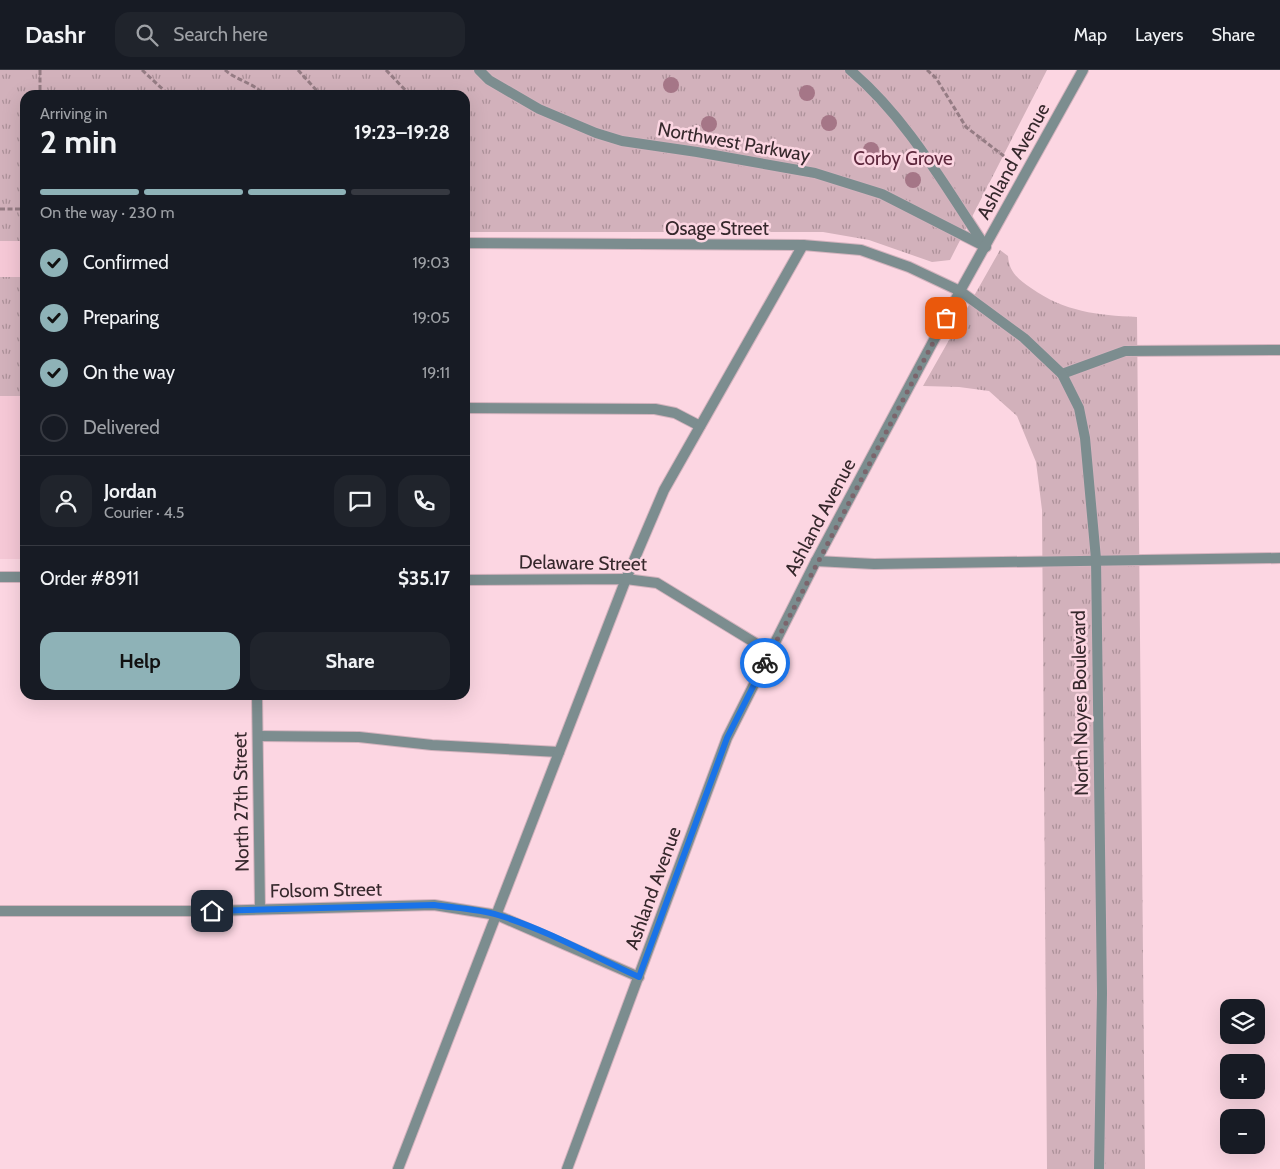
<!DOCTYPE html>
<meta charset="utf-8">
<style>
:root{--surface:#171b24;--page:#20242c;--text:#f1f3f6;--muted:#9ea1a6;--line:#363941;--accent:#8eb2b7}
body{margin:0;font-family:Cabin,sans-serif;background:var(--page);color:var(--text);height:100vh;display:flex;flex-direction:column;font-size:19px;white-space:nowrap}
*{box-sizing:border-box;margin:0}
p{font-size:16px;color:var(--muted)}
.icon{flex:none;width:28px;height:28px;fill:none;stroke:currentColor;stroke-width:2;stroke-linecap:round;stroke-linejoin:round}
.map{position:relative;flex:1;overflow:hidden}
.side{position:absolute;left:20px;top:20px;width:450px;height:610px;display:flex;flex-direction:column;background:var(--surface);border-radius:15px;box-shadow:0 5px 20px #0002}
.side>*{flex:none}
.controls{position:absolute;left:1220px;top:929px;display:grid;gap:10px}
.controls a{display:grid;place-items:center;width:45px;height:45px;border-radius:10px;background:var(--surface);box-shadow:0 5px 20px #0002;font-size:25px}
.pin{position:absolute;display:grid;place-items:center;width:42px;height:42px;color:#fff;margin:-21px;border-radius:10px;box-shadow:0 2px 8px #0006}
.courier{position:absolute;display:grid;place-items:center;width:50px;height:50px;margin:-25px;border:4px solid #1a73e8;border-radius:50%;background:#fff;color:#222;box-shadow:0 1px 6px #0007}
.head em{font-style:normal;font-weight:700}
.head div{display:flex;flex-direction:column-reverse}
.head{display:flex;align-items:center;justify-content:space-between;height:85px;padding:0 20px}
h1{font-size:32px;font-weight:700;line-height:38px}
.bar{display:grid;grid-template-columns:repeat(4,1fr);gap:8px 5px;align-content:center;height:60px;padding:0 20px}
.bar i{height:6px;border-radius:4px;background:var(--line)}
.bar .active{background:var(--accent)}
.bar p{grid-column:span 4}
.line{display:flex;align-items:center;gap:12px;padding:0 20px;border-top:1px solid var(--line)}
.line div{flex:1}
.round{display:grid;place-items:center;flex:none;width:52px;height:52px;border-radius:15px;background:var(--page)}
ol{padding:0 20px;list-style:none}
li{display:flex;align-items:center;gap:15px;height:55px}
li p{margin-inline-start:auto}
li .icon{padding:5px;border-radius:50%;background:var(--accent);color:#111;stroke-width:4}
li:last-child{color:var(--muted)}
li i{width:28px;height:28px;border:2px solid var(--line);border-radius:50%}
.action{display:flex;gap:10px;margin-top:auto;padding:10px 20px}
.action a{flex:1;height:58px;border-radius:15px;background:var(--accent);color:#111;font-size:20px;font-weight:700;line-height:58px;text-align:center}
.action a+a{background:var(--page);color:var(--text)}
header{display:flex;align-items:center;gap:30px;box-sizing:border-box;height:70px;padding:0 25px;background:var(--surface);border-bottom:1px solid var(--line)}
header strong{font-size:24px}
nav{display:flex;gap:28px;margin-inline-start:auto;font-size:18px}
.search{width:350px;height:45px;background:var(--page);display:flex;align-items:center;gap:12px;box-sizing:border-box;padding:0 18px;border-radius:15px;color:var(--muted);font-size:19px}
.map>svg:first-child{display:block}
.built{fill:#f5c8d6}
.park{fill:url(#park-tufts)}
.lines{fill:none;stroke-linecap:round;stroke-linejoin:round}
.service-casing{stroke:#d4b3be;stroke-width:12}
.minor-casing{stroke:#d4b3be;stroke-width:12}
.tertiary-casing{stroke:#d4b3be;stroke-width:12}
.path{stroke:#957c84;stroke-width:3;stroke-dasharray:5 2.5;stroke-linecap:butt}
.service{stroke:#7c8d8f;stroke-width:10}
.minor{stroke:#7c8d8f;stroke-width:10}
.tertiary{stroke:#7c8d8f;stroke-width:10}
.tree{fill:#a57687}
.done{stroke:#7b656c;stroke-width:5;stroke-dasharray:0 9}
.route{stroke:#1a73e8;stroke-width:6}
.labels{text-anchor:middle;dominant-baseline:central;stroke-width:5;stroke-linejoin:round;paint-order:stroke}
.street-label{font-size:19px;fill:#36282c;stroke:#fcd6e2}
.park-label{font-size:19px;fill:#5e283d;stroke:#fcd6e2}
</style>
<header>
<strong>Dashr</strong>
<div class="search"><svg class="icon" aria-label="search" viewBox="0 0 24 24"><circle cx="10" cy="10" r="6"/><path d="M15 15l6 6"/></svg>Search here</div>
<nav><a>Map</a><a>Layers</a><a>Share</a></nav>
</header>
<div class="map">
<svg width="1280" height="1099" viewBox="0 0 1280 1099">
<defs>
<pattern id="park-tufts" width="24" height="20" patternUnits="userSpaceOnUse" patternTransform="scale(1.25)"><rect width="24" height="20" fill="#d2b1bb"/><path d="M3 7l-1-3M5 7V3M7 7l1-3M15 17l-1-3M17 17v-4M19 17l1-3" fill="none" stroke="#ab9098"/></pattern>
</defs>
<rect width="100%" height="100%" fill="#fcd6e2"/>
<rect class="built" x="0" y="171" width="25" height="318"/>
<g class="park">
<polygon points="0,0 1047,0 950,190 932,192 869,170 823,162 465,162 465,25 25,25 25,171 0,171"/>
<path d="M1000,180L1008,186C1009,202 1018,209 1031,218C1065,242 1097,245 1137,247L1145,1099H1047L1042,440L1036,392L1017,346L989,321L959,317L923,316Z"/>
<rect x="0" y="207" width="25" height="119"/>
</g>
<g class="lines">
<defs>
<g id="service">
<polyline points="465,338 655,339 675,343 700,356"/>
<polyline points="816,491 874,494 1280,488"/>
<polyline points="258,666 359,667 432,675 559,682"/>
<polyline points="398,1099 626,509 664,420 803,175"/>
</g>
<g id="minor">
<polyline points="465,173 803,175 861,180 909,197 960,221"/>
<polyline points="1062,304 1125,281 1280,280"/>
<polyline points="0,507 25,507"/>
<polyline points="465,510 626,509 657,513 770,582"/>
<polyline points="257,625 260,839"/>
<polyline points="0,841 212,841 434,835 497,845 639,907"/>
</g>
<g id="tertiary">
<polyline points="479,0 489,10 539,39 596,63 622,71 697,82 815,103 882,124 986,177"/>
<path d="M850,0C907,48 944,115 985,176"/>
<polyline points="960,221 1024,268 1062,304 1079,338 1085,368 1096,489 1102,923 1099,1099"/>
<polyline points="567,1099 727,668 816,491 960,221 1083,0"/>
</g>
</defs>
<use href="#service" class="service-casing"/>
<use href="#minor" class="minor-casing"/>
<use href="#tertiary" class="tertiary-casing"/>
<g class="path">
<polyline points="40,0 40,25"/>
<polyline points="142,0 169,25"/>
<path d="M225,0C236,10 256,14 264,25"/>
<polyline points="298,0 318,22 330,25"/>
<polyline points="386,0 410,25"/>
<polyline points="927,0 936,8 966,57 1013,93"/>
<polyline points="465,77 468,80 465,94"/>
<polyline points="0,139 25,139"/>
</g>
<use href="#service" class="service"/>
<use href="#minor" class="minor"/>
<use href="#tertiary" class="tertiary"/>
</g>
<g class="tree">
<circle cx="671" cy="15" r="8"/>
<circle cx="807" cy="23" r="8"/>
<circle cx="829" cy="53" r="8"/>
<circle cx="709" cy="54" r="8"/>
<circle cx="871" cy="80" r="8"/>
<circle cx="913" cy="110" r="8"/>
</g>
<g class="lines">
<polyline class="done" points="765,593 946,248"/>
<path class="route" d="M212,841L434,835C455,838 478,839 498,845C547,860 593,886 639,907L727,668L765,593"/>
</g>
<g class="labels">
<g class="street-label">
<text transform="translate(734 72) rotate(10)">Northwest Parkway</text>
<text transform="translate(1013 91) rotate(-61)">Ashland Avenue</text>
<text x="717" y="158">Osage Street</text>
<text transform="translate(820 447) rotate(-62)">Ashland Avenue</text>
<text transform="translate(583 493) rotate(1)">Delaware Street</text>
<text transform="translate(1080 633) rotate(-91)">North Noyes Boulevard</text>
<text transform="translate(241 732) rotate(-91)">North 27th Street</text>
<text transform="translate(653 818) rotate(-70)">Ashland Avenue</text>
<text transform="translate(326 820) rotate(-1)">Folsom Street</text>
</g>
<g class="park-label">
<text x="903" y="88">Corby Grove</text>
</g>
</g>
</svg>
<div class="controls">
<a><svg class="icon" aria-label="layers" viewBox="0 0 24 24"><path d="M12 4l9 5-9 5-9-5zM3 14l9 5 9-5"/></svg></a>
<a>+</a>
<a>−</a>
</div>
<div class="pin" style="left:946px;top:248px;background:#ea580c"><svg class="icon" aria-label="bag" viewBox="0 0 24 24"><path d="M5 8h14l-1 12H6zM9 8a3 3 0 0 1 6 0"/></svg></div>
<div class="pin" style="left:212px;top:841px;background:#1f2937"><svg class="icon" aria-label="home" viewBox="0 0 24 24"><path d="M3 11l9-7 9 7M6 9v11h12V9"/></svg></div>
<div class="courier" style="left:765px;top:593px"><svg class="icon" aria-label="bike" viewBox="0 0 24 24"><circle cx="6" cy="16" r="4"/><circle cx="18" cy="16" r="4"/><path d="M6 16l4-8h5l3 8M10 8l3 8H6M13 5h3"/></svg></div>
<section class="side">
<div class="head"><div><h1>2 min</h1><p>Arriving in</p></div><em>19:23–19:28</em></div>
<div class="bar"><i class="active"></i><i class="active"></i><i class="active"></i><i></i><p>On the way · 230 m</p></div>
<ol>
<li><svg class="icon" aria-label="check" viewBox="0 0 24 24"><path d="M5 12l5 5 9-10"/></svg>Confirmed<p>19:03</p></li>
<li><svg class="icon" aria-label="check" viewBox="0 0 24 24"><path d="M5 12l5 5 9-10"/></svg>Preparing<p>19:05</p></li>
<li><svg class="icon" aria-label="check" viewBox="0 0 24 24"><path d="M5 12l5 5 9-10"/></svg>On the way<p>19:11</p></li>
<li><i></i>Delivered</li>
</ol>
<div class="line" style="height:90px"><a class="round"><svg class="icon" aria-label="person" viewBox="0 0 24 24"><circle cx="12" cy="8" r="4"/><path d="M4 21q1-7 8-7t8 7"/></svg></a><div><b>Jordan</b><p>Courier · 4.5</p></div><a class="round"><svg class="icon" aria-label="chat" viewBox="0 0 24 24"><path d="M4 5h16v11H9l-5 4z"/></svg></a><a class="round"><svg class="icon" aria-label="phone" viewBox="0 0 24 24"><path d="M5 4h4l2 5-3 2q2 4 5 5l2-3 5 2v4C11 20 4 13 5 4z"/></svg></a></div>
<div class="line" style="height:65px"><div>Order #8911</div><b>$35.17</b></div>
<div class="action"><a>Help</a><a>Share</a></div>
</section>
</div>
